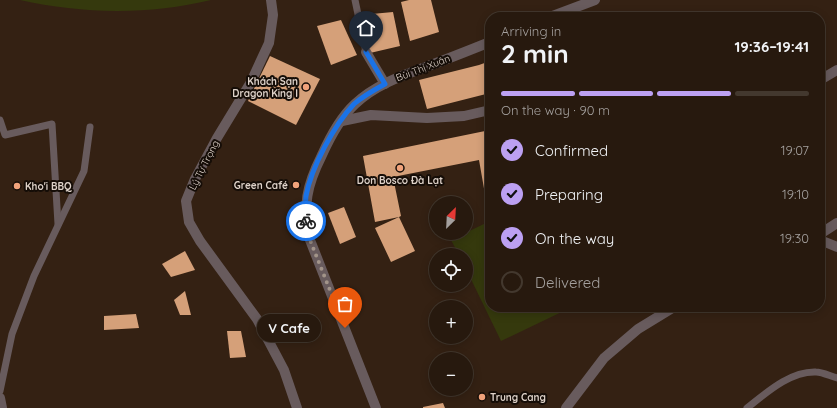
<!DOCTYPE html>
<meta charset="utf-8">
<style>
:root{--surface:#27190e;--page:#33261c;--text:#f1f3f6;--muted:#a4a09e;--line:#43382e;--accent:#bca0f2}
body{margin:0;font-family:Quicksand,sans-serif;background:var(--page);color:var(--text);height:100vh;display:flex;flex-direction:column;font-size:15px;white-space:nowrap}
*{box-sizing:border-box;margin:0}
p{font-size:13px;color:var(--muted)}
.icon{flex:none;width:22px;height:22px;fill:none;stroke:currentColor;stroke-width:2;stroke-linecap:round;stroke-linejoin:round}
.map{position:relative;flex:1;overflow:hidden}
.sheet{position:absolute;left:485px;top:12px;width:340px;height:300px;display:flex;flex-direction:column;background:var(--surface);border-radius:16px;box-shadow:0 2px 10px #0003,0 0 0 1px var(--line)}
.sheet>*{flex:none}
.needle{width:26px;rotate:24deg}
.controls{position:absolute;left:429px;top:196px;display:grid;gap:8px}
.controls a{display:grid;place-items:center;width:44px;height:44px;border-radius:50%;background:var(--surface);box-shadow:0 2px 10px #0003,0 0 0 1px var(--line);font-size:20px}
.pin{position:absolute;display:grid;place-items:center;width:34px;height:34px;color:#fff;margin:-41px -17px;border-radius:50% 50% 50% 0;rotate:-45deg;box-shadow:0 0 4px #0007}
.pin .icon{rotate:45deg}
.courier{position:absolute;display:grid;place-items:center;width:40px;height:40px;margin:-20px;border:3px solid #1a73e8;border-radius:50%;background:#fff;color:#222;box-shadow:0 1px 5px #0007}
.bubble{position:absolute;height:28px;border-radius:14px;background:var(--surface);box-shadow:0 2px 10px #0003,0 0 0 1px var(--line);font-size:13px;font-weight:700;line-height:28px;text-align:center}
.summary em{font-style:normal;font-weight:700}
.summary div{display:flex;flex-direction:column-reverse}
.summary{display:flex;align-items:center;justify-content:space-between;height:68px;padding:0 16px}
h1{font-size:26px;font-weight:700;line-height:30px}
.bar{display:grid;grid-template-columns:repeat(4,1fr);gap:6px 4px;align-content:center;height:48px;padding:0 16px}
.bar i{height:5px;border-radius:3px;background:var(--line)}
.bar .on{background:var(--accent)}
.bar p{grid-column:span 4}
ol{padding:0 16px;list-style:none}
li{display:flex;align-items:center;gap:12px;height:44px}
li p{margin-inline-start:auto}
li .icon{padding:4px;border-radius:50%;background:var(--accent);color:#111;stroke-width:4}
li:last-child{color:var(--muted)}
li i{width:22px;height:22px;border:2px solid var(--line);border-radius:50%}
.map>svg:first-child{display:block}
.green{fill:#35390d}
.building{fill:#d5a079}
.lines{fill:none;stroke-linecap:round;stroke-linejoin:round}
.service{stroke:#685b5d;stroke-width:7}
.minor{stroke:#685b5d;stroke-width:10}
.tertiary{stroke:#685b5d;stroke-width:10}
.done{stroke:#a29489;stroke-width:4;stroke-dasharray:0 7.2}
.route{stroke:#1a73e8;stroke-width:5}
.poi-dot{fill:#f0a27a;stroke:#150d07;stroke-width:1.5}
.labels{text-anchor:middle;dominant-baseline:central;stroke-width:4;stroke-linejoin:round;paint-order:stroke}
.street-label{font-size:10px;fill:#ded2c9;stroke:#150d07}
.poi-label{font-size:10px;font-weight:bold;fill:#ded2c9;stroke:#150d07;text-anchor:end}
</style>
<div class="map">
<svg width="837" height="408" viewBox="0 0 837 408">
<rect width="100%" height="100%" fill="#342113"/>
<g class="green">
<path d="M20,0H211C149,15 82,14 20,0Z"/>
<polygon points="490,221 490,307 572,307 501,341 466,269 466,255 459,255 451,240"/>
</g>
<g class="building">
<polygon points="409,0 431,0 439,32 410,41 401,2"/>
<polygon points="393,12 400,46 370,53 361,15"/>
<polygon points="341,20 357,55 331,65 317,26"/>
<polygon points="270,56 320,79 296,125 248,101"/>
<polygon points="490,61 490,93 427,109 419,80 479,65"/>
<polygon points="490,130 490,200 486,200 479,160 393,177 401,216 399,217 415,251 391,262 375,228 399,217 375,222 363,156"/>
<polygon points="344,207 356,237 340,244 328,213"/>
<polygon points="185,251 195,270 171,277 162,264"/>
<polygon points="185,291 191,315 180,315 174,300"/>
<polygon points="136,314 139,328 104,330 104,316"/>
<polygon points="227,331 241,331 246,357 230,358"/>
<polygon points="443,403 445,408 423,408 423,407"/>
</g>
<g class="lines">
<g class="service">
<polyline points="355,0 366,52"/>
<polyline points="0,120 5,135 52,124 58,224"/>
<polyline points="0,391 12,334 34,276 84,171 90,127"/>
<path d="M747,408C766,393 790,371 816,372C822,372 830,376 837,378"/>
</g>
<g class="minor">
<polyline points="271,0 273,15 269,43 251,82 217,138 195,179 186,201 189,222 200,241 257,319 284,370 297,408"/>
<polyline points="366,52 385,84"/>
<polyline points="820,80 837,70"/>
<polyline points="342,121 371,115 427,118 464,116 490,110"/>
<polyline points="820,234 837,223"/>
<polyline points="820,240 837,247"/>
<polyline points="566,408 604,358 638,329 674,307"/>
</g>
<g class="tertiary">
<polyline points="550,17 595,0"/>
<polyline points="0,398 2,408"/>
<path d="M376,408L310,240C303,204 306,187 322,155C330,137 341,117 355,104C376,84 404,75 431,65C450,58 470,50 490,42"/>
</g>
</g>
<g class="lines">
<polyline class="done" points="306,221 310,240 345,328"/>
<path class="route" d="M306,221C306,213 305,204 306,196C311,168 334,125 354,104C363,96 374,90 385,84L366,52"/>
</g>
<g class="poi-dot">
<circle cx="306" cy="87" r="4"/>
<circle cx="400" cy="168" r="4"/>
<circle cx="296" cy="185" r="4"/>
<circle cx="17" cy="186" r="4"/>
<circle cx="482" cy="397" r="4"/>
</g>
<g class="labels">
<g class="street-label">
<text transform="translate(423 68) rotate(-21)">Bùi Thị Xuân</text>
<text transform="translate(204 165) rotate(-63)">Lý Tự Trọng</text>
</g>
<g class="poi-label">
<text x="298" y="81">Khách Sạn<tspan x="298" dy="12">Dragon King I</tspan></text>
<text x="400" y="180" text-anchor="middle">Don Bosco Đà Lạt</text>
<text x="288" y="185">Green Café</text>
<text x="25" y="186" text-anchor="start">Kho'i BBQ</text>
<text x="490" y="397" text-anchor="start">Trung Cang</text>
</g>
</g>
</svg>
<div class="controls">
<a><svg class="needle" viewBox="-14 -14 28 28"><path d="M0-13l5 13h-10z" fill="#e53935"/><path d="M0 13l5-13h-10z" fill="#a4a09e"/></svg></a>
<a><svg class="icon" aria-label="locate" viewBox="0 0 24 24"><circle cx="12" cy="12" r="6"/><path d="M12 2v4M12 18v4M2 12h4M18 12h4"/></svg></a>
<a>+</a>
<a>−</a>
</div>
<div class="pin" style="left:345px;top:328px;background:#ea580c"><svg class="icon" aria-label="bag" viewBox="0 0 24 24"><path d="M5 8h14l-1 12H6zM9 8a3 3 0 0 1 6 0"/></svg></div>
<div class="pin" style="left:366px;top:52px;background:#1f2937"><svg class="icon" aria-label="home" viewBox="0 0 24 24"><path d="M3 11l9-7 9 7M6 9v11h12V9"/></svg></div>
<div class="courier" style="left:306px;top:221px"><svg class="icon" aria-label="bike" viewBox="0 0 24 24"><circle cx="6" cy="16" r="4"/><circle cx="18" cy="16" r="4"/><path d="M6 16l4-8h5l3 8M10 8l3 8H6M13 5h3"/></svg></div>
<div class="bubble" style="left:257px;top:314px;width:64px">V Cafe</div>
<section class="sheet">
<div class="summary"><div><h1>2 min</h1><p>Arriving in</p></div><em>19:36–19:41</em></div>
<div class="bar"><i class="on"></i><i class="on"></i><i class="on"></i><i></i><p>On the way · 90 m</p></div>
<ol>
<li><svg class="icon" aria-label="check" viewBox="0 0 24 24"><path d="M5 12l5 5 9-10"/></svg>Confirmed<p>19:07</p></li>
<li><svg class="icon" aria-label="check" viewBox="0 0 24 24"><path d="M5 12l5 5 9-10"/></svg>Preparing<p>19:10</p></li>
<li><svg class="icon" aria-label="check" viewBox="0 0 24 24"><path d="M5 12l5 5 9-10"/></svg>On the way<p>19:30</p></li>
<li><i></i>Delivered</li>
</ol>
</section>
</div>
